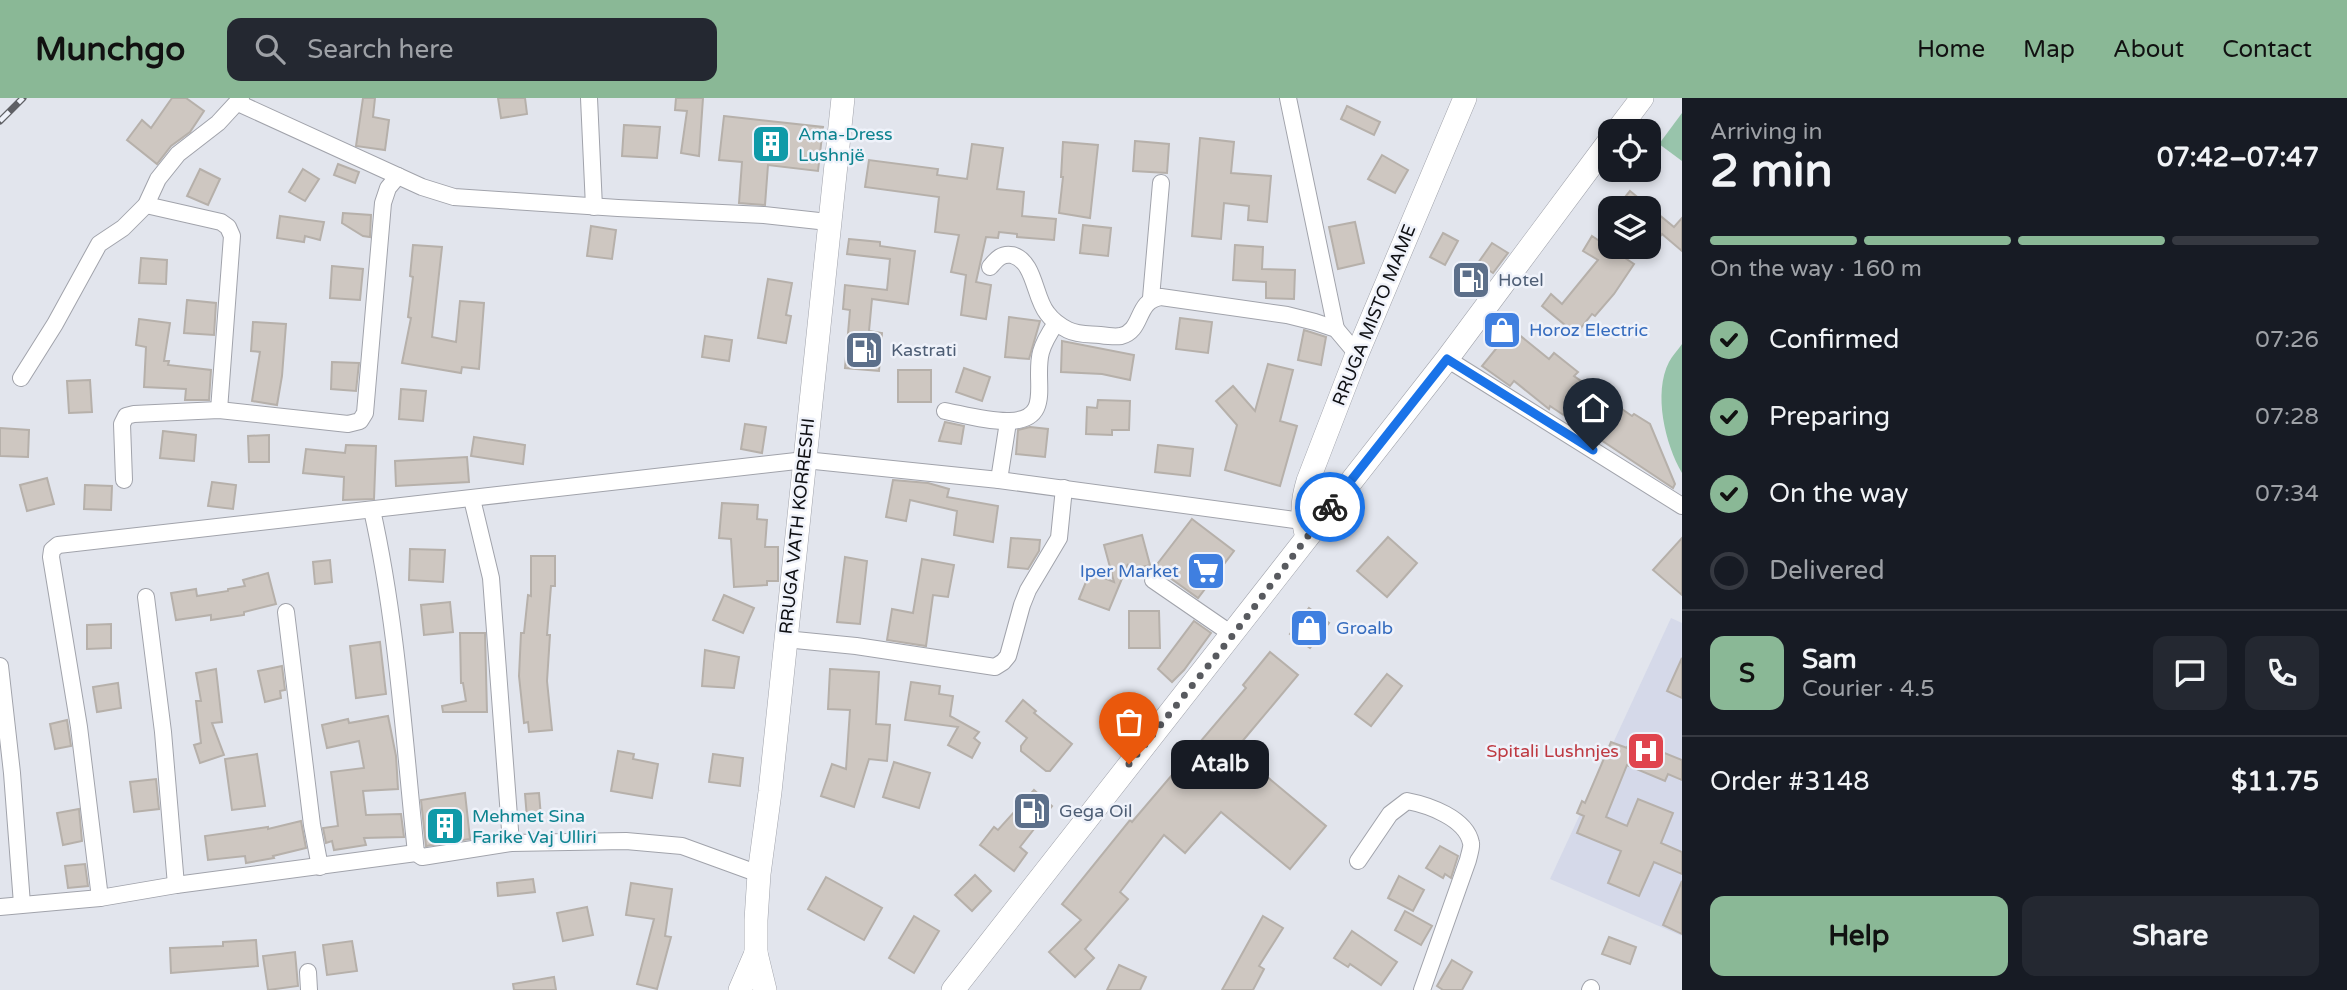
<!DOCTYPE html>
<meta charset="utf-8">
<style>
:root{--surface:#171b24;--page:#242831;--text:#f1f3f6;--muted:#9ea1a6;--line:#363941;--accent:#8ab896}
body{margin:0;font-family:"Varela Round",sans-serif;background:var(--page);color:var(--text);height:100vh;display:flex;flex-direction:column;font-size:26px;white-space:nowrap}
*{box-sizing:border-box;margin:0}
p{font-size:23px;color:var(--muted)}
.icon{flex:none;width:38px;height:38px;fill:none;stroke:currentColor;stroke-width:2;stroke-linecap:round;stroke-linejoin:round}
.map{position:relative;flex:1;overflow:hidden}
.panel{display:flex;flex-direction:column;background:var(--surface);width:665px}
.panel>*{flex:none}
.tools{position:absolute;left:1598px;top:21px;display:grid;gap:14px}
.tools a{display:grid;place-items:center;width:63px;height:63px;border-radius:14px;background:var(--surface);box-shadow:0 4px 10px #0003;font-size:35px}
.pin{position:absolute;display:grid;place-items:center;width:60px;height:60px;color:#fff;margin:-72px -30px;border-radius:50% 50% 50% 0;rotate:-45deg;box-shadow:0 0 7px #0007}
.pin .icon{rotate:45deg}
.courier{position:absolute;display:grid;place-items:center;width:70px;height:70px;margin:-35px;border:5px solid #1a73e8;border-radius:50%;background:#fff;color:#222;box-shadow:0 2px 9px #0007}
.bubble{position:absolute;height:49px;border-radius:14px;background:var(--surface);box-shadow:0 4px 10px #0003;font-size:23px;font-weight:700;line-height:49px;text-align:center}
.head em{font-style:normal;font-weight:700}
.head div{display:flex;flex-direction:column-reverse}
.head{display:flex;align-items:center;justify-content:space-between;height:119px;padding:0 28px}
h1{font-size:46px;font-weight:700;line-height:52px}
.bar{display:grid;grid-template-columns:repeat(4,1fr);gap:10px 7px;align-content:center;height:84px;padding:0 28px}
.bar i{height:9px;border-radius:5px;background:var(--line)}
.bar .active{background:var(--accent)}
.bar p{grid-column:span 4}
.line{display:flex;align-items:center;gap:18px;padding:0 28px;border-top:2px solid var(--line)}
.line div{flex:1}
.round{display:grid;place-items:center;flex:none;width:74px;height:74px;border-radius:14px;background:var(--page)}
ol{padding:0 28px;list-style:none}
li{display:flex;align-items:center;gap:21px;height:77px}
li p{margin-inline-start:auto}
li .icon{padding:7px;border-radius:50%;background:var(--accent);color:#111;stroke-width:4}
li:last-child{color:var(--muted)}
li i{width:38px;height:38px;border:4px solid var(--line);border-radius:50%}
.button{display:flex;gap:14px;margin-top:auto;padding:14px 28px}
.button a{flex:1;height:80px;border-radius:14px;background:var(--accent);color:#111;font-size:28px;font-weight:700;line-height:80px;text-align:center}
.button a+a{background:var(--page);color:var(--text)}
header{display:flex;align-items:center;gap:42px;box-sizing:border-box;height:98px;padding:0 35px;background:var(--accent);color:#111}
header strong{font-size:33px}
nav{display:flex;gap:38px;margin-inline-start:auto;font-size:24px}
.search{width:490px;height:63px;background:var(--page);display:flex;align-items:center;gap:18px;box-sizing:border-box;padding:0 24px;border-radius:14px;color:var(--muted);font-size:26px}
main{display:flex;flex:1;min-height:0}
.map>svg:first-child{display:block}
.built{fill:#d5d9e9}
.green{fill:#98c4ab}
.building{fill:#cec7c1;stroke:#b6b0aa;stroke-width:2}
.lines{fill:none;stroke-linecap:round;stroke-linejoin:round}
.minor-casing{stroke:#a1a3ab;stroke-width:18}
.secondary-casing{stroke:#a1a3ab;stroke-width:24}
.minor{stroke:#fff;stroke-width:16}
.secondary{stroke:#fff;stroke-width:23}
.rail-casing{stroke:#5f6065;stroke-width:7}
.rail{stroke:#eff2fa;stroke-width:4.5;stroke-dasharray:13;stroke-linecap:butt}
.done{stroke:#585a5f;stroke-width:7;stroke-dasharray:0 12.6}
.route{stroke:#1a73e8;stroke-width:9}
.labels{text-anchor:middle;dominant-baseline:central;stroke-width:5;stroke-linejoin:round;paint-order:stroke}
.culture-label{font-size:18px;fill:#0d838f;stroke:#eff2fa;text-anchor:start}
.service-label{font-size:18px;fill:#4e5e75;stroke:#eff2fa;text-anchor:start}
.street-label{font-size:18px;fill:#0e0f12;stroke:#eff2fa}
.shop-label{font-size:18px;fill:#366cbe;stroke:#eff2fa;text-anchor:start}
.health-label{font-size:18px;fill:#be3a42;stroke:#eff2fa;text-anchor:end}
</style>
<header>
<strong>Munchgo</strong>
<div class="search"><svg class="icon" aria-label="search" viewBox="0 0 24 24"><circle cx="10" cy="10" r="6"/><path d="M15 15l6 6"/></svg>Search here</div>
<nav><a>Home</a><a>Map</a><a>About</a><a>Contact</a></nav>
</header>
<main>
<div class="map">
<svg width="1682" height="892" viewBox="0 0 1682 892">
<rect width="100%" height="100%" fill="#e2e5ed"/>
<polygon class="built" points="1671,520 1682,525 1682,838 1550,781"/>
<g class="green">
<polygon points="1682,15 1682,63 1659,46"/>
<path d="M1682,246V375C1665,346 1653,295 1669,264C1672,258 1678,252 1682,246Z"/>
</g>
<g class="building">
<polygon points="172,0 186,0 204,13 190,34 171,48 157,66 127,42 142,22 151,30"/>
<polygon points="363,0 375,0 373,19 389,22 385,52 356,48"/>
<polygon points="498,0 525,0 527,16 501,20"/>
<polygon points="676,0 703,0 699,58 681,55 687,13 675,12"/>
<polygon points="1347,8 1380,24 1374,37 1341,21"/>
<polygon points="724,18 823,29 818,73 768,67 765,107 739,105 742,64 719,62"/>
<polygon points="624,27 660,29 657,60 622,58"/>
<polygon points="1200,40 1234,44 1231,75 1271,78 1267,124 1248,122 1249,108 1224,105 1221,141 1192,138"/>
<polygon points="1135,43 1169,46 1167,75 1133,73"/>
<polygon points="1063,44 1098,47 1090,120 1059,115 1063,79 1061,79"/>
<polygon points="972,46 1003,50 997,91 1024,94 1022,118 1056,121 1054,142 1017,139 1017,136 999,134 998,140 986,139 976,184 991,187 986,221 961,217 966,177 951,174 959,137 935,134 939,99 865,89 869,62 938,71 937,77 967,81"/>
<polygon points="1382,57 1408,72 1395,95 1368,81"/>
<polygon points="338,66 359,74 355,85 334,77"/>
<polygon points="200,71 220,81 208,107 187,98"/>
<polygon points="303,71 319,81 305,103 289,94"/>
<polygon points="1630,93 1674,129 1682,120 1682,153 1662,136 1648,153 1648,110 1616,110"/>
<polygon points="343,115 371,117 370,139 363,138 342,125"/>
<polygon points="280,118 324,124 320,142 305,138 304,144 277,140"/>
<polygon points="1355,124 1364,165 1338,171 1329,129"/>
<polygon points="1083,127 1111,130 1108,158 1080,155"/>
<polygon points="591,128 616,132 612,161 587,158"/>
<polygon points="1443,135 1458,143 1445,167 1430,159"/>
<polygon points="1592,138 1634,166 1614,196 1595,218 1592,216 1576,236 1542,208 1551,196 1562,206 1598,162 1583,153"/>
<polygon points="849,141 880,144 880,148 915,153 908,206 872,201 869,233 882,235 879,273 845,270 850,212 843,211 845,187 887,192 890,161 847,156"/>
<polygon points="1492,145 1508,155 1493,175 1478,165"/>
<polygon points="413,147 442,149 432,239 456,244 460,203 484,205 479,271 462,269 461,275 402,265 411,220 408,219 413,179 410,178"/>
<polygon points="1235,147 1263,149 1262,171 1295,172 1294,201 1266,200 1266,184 1233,182"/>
<polygon points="141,160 167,162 166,186 139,185"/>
<polygon points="332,168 363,171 360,202 330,200"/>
<polygon points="1471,170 1482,178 1471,194 1460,186"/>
<polygon points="768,181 792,185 786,217 791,218 786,245 758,240"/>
<polygon points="187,202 216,205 214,237 184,235"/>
<polygon points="1009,219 1040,223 1029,261 1005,259"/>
<polygon points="1180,220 1212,224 1208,255 1176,251"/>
<polygon points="139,221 170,225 164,263 169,263 168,267 211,272 209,302 185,302 186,291 144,289 146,249 136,247"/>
<polygon points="253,224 286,226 282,278 277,307 252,303 260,254 251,253"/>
<polygon points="1512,231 1549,261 1554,255 1578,274 1574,278 1632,318 1634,316 1650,326 1675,386 1673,390 1550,308 1549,311 1514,283 1510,288 1482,268"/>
<polygon points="1304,232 1326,239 1321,267 1298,262"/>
<polygon points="705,238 732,242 729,263 702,259"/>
<polygon points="1062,243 1134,257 1130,282 1102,276 1061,274"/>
<polygon points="332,264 359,265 356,293 331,291"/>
<polygon points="1268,266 1293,272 1280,323 1297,328 1280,388 1225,372 1237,327 1216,303 1233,288 1255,313"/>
<polygon points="964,270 990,279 982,303 956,294"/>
<rect x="898" y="272" width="33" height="32"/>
<polygon points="90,282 92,314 69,315 67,283"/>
<polygon points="401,291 426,293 423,323 399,321"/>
<polygon points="1098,302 1130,303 1129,332 1112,332 1112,337 1086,336 1087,309 1097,310"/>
<polygon points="945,324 964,328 961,346 939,343"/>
<polygon points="745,326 766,329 762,355 741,351"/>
<polygon points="1030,329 1048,331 1045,359 1016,356 1018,332"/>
<polygon points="0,330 29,332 28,359 0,358"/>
<polygon points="163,333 196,337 194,363 160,360"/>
<polygon points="269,337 269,364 249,364 248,338"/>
<polygon points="474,339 525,347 523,366 471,358"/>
<polygon points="346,347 376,348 374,401 343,402 344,379 303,375 306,351 345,355"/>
<polygon points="1158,347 1193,351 1190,378 1155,374"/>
<polygon points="467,359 469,384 396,388 395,363"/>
<polygon points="47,380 54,406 27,413 20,387"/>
<polygon points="893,382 928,385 949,391 947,399 998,408 993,444 954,437 957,413 910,402 906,423 886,419"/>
<polygon points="212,384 236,387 233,411 208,408"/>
<polygon points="85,387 112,388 111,412 84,411"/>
<polygon points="722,405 758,407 757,421 767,422 765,449 778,449 778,483 767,483 767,487 734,489 731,441 719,440"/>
<polygon points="1192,421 1234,453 1198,500 1155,469"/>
<polygon points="1142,437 1150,467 1128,473 1128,466 1109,512 1079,501 1090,474 1114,484 1104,447"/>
<polygon points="1388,439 1417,465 1387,499 1357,473"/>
<polygon points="1011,440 1040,442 1039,453 1028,471 1008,469"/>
<polygon points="1682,440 1682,497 1653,472"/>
<polygon points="410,451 445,452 443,484 409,482"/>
<polygon points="531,458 555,458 555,488 551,488 547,537 550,537 547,583 552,632 529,634 528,624 524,625 519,578 521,535 524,535 528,497 531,498"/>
<polygon points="845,459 867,463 860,526 837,524"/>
<polygon points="922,461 954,467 948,499 933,497 926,548 887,542 892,511 913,515"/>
<polygon points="330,462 332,484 315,486 313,464"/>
<polygon points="268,475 276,506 244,514 244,517 211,522 211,517 176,522 171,495 196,491 197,498 228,493 228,491 245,488 243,482"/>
<polygon points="724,497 754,510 743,535 713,522"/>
<polygon points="450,504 453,534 424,537 421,507"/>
<polygon points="1309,510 1329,525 1310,550 1290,536"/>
<polygon points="1129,513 1159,513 1160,550 1129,550"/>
<polygon points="1194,523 1211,535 1184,572 1172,584 1158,571"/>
<polygon points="111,526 111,550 87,551 87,527"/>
<polygon points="460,535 485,535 487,614 443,614 442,608 466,603 463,585 461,585"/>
<polygon points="380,544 386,596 356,600 350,548"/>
<polygon points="705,552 739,559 734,590 702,588"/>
<polygon points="1270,554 1298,577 1235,652 1326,728 1290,771 1221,714 1185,755 1164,737 1120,794 1128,801 1085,851 1094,860 1075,879 1049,854 1081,822 1062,806 1130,722 1132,724 1246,590 1243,587"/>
<polygon points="1682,560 1682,600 1667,593"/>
<polygon points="282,568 285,592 280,593 281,600 265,604 258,573"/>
<polygon points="216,571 222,624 212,625 224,657 200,665 194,647 201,645 196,603 201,603 196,575"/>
<polygon points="830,571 879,574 876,626 890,627 887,663 869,661 854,709 821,698 832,666 846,671 850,612 828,611"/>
<polygon points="1387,576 1402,588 1371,628 1355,616"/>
<polygon points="911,584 940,588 939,596 953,598 950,618 979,634 974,640 980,645 972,660 948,647 958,629 905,622"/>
<polygon points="118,585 121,610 97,614 93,589"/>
<polygon points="1023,602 1036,613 1034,615 1072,646 1050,673 1046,673 1021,653 1021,648 1027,640 1006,623"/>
<polygon points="388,618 396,658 398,691 363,693 366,717 401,716 404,739 364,740 366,747 334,752 332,743 326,745 323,730 338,728 331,674 364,670 359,643 327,650 322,627 348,621 349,625"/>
<polygon points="67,622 71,648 55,651 50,626"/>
<polygon points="1632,638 1643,643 1642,646 1682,662 1682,682 1668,676 1665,683 1627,667 1606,719 1627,728 1638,701 1673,715 1661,745 1682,754 1682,776 1654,764 1639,798 1608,785 1621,753 1577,735 1584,718 1577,715 1582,703 1585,705 1611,644 1627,650"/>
<polygon points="618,653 634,656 633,661 658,666 652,700 611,693"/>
<polygon points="257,656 265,708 232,712 225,661"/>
<polygon points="713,656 743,660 740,688 709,684"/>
<polygon points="894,664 930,675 919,710 883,699"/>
<polygon points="156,681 159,711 134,714 130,684"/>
<polygon points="1034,692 1052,708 1020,749 1027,755 1014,773 980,747 994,729 998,732"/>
<polygon points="465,695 470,741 426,748 421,702"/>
<polygon points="539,695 541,719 527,720 525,696"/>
<polygon points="79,711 82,743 63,747 57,715"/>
<polygon points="301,723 306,750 273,758 274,760 246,765 245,758 208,762 205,738 268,729 268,731"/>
<polygon points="1440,748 1458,758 1451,780 1445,776 1443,780 1426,770"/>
<polygon points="85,766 88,788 68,790 65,768"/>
<polygon points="975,777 991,793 972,813 955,797"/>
<polygon points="1399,778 1424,792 1413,813 1388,800"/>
<polygon points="826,779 882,810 864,842 808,811"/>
<polygon points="533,781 535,794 498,798 497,785"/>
<polygon points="1682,783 1682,836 1663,827"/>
<polygon points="631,785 672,791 665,838 671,839 657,891 637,886 654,821 626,817"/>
<polygon points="587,809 593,837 563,843 557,815"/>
<polygon points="1405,813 1432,828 1421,847 1395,832"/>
<polygon points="914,818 939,833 914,875 889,860"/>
<polygon points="1263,818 1283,830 1259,868 1264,871 1253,892 1222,892"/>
<polygon points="1352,833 1397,864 1381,887 1350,866 1348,869 1334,860"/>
<polygon points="1609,839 1636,849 1630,866 1602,856"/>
<polygon points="256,842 258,868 171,875 170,850 223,848 223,844"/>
<polygon points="352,843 357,873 327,877 323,847"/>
<polygon points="295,854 298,888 268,892 263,858"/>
<polygon points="1452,862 1472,874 1462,892 1443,892 1437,888"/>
<polygon points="1119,867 1146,879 1140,892 1107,892"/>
<polygon points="554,879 556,892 514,892 513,886"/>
</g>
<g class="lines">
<defs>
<g id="minor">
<polyline points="589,0 594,109"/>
<polyline points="1288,0 1336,231"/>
<polyline points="238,5 422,89 454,99 618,110 764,117 828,124"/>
<polyline points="146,107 221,124 228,129 232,138 219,312"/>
<path d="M990,169C996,162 1001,155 1012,157C1035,163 1034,199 1047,215C1052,222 1060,228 1068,232C1078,237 1089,236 1100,237C1107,238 1115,239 1121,238C1144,232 1135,203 1161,199L1287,217L1315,224L1336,231L1357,256"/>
<polyline points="1151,200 1161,85"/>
<polyline points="1447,261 1682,408"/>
<polyline points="21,280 55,226 99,146 123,130 146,107 158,81 178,56 218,25 241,0"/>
<path d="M945,313C965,317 990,324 1010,323C1054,321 1033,283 1041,254C1044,243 1050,234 1056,225"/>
<polyline points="124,382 122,326 126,318 134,316 219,312 348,326 360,323 365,315 383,105 388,90 398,78"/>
<polyline points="999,382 1008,324"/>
<polyline points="472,401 491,480 511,745"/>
<path d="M372,412C397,524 404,641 416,755"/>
<polyline points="1153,482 1233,537"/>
<polyline points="146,499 163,634 176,787"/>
<polyline points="286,514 312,727 320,769"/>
<polyline points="785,541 856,548 995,569 1003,564 1008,558 1022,507 1028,492 1059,440 1064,390"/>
<polyline points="0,568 12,675 22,806"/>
<path d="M1358,763L1390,716L1407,703C1428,707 1466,720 1471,745C1472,749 1469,757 1468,762L1422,892"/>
<polyline points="100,800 79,629 51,459 52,452 58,447 805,362 999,382 1302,423"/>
<polyline points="0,809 100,800 176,787 416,755 422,759 511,745 626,743 682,748 759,776"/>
<polyline points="308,874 309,892"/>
<polyline points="1590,892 1591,890"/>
</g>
<g id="secondary">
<polyline points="1617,33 1642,0"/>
<path d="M1307,439C1301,418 1302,403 1308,383L1357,256L1465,0"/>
<polyline points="740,892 756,855"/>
<polyline points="765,892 756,855 756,822 759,776 770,694 843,0"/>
<polyline points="953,892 1447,261 1610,42"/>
</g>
</defs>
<use href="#minor" class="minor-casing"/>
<use href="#secondary" class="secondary-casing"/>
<use href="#minor" class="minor"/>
<use href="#secondary" class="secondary"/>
<defs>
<polyline id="rail" points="0,23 23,0"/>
</defs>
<use href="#rail" class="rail-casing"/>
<use href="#rail" class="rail"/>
</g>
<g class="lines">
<polyline class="done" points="1129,666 1233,537 1330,409"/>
<polyline class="route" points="1330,409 1447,261 1593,352"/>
</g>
<defs>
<symbol id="building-square" viewBox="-11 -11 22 22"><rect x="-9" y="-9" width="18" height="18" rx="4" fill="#0f9aa8" stroke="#eff2fa"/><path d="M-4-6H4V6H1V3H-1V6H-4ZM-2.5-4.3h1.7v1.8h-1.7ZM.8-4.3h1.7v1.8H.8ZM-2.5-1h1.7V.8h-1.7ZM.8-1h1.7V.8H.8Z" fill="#fff"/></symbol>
<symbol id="fuel-square" viewBox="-11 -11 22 22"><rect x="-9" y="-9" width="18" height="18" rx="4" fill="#5c6f8a" stroke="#eff2fa"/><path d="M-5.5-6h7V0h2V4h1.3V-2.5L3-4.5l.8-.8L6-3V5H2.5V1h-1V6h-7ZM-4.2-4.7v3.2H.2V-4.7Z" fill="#fff"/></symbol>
<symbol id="shop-square" viewBox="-11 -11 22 22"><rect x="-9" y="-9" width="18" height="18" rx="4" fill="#3f7fe0" stroke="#eff2fa"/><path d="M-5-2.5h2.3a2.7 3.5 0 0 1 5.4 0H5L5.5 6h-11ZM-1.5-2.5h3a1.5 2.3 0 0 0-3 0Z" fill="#fff"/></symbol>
<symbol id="supermarket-square" viewBox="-11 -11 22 22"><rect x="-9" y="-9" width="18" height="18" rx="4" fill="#3f7fe0" stroke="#eff2fa"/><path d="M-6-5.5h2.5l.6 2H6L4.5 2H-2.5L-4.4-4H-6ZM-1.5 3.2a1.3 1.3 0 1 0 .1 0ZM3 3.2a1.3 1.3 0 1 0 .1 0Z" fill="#fff"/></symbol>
<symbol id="hospital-square" viewBox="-11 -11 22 22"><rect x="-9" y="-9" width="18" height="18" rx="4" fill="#e0444e" stroke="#eff2fa"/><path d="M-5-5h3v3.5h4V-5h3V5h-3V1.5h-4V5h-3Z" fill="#fff"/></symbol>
</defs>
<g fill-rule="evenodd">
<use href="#building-square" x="749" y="24" width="44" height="44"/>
<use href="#fuel-square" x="1449" y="160" width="44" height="44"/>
<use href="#shop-square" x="1480" y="210" width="44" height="44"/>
<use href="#fuel-square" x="842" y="230" width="44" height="44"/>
<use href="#supermarket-square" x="1184" y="451" width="44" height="44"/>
<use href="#shop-square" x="1287" y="508" width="44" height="44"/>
<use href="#hospital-square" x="1624" y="631" width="44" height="44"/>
<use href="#fuel-square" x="1010" y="691" width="44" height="44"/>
<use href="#building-square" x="423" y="706" width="44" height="44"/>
</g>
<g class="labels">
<g class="culture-label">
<text x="798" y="36">Ama-Dress<tspan x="798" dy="21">Lushnjë</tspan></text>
<text x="472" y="718">Mehmet Sina<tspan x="472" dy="21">Farike Vaj Ulliri</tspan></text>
</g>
<g class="service-label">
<text x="1498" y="182">Hotel</text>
<text x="891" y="252">Kastrati</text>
<text x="1059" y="713">Gega Oil</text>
</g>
<g class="street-label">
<text transform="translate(1374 217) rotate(-68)">RRUGA MISTO MAME</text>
<text transform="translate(797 428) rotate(-84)">RRUGA VATH KORRESHI</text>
</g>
<g class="shop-label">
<text x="1529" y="232">Horoz Electric</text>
<text x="1179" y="473" text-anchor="end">Iper Market</text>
<text x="1336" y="530">Groalb</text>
</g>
<g class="health-label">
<text x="1619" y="653">Spitali Lushnjes</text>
</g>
</g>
</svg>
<div class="tools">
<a><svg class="icon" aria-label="locate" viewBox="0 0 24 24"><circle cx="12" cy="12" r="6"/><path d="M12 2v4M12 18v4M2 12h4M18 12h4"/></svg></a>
<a><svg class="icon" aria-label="layers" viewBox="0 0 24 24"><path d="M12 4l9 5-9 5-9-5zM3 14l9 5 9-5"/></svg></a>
</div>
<div class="pin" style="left:1129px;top:666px;background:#ea580c"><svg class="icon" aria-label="bag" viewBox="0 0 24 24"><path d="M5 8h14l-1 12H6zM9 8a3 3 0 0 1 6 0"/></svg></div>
<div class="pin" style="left:1593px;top:352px;background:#1f2937"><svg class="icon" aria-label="home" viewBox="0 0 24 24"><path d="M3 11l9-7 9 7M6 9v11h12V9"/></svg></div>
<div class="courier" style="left:1330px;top:409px"><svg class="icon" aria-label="bike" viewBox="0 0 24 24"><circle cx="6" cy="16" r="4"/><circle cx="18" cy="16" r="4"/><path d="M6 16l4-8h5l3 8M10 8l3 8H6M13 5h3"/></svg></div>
<div class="bubble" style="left:1171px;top:642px;width:98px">Atalb</div>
</div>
<section class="panel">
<div class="head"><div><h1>2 min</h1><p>Arriving in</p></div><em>07:42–07:47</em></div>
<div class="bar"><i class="active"></i><i class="active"></i><i class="active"></i><i></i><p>On the way · 160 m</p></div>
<ol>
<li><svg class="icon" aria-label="check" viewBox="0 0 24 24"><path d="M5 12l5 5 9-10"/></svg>Confirmed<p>07:26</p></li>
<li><svg class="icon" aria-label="check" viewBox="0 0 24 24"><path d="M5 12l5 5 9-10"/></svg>Preparing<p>07:28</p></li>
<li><svg class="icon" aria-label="check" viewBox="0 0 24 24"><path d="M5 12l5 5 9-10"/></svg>On the way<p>07:34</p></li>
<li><i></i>Delivered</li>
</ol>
<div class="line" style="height:126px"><b class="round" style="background:var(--accent);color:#111">S</b><div><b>Sam</b><p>Courier · 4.5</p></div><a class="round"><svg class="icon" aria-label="chat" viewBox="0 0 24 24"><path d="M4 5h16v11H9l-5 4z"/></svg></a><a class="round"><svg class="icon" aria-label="phone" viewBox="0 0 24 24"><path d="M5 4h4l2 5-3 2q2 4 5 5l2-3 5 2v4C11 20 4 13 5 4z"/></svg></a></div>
<div class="line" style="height:91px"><div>Order #3148</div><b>$11.75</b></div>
<div class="button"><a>Help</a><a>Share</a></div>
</section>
</main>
